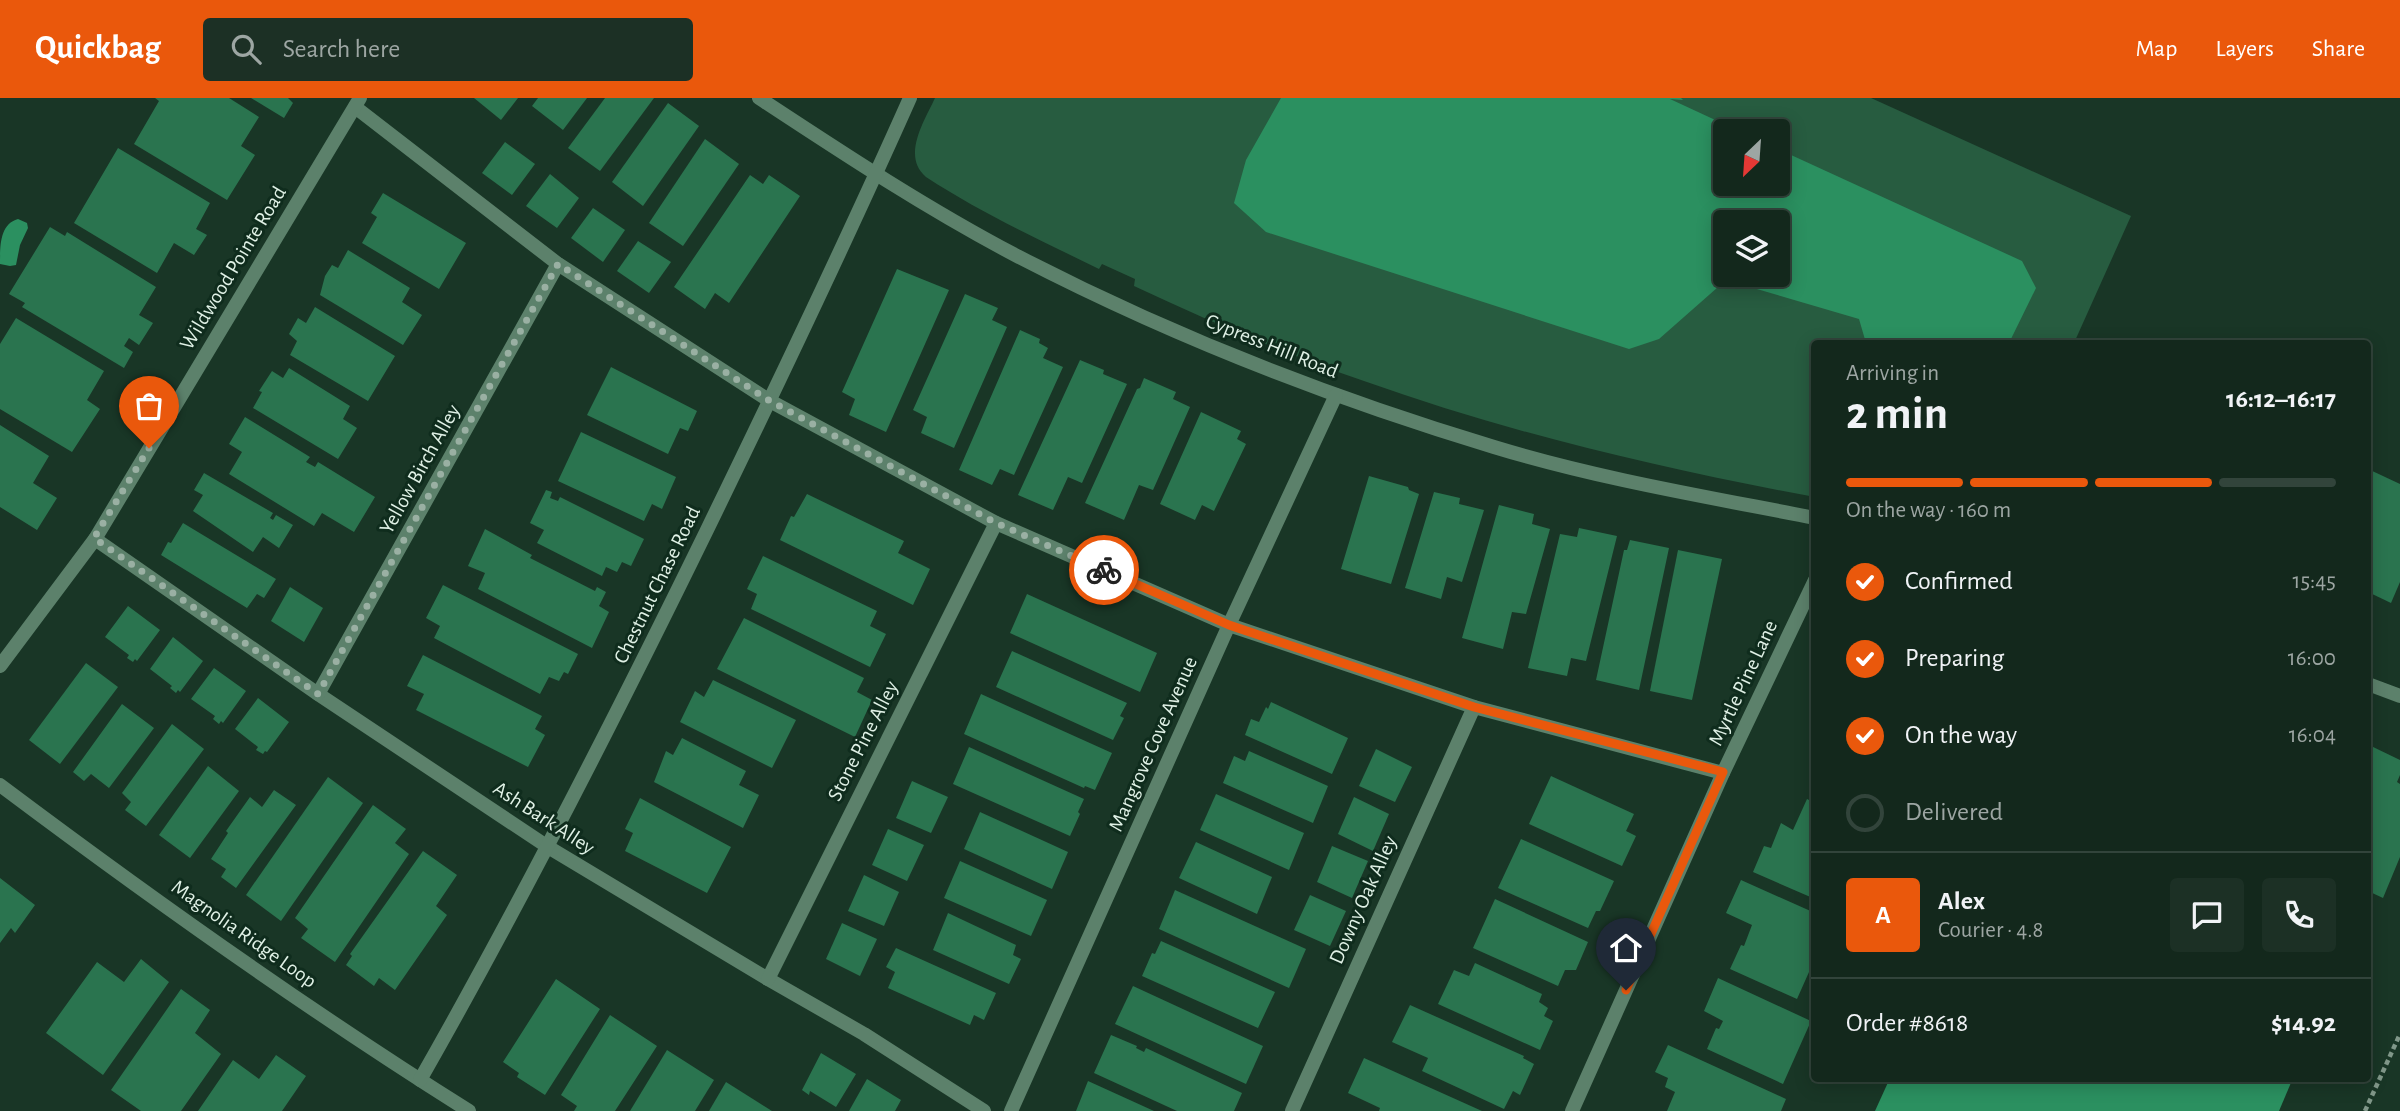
<!DOCTYPE html>
<meta charset="utf-8">
<style>
:root{--surface:#13281c;--page:#1c3025;--text:#f1f3f6;--muted:#9da6a3;--line:#32443b;--accent:#ea580c}
body{margin:0;font-family:"Alegreya Sans",sans-serif;background:var(--page);color:var(--text);height:100vh;display:flex;flex-direction:column;font-size:26px;white-space:nowrap}
*{box-sizing:border-box;margin:0}
p{font-size:23px;color:var(--muted)}
.icon{flex:none;width:38px;height:38px;fill:none;stroke:currentColor;stroke-width:2;stroke-linecap:round;stroke-linejoin:round}
.map{position:relative;flex:1;overflow:hidden}
.sheet{position:absolute;left:1811px;top:242px;width:560px;height:742px;display:flex;flex-direction:column;background:var(--surface);border-radius:7px;box-shadow:0 4px 18px #0003,0 0 0 2px var(--line)}
.sheet>*{flex:none}
.needle{width:46px;rotate:205deg}
.buttons{position:absolute;left:1713px;top:21px;display:grid;gap:14px}
.buttons a{display:grid;place-items:center;width:77px;height:77px;border-radius:7px;background:var(--surface);box-shadow:0 4px 18px #0003,0 0 0 2px var(--line);font-size:35px}
.pin{position:absolute;display:grid;place-items:center;width:60px;height:60px;color:#fff;margin:-72px -30px;border-radius:50% 50% 50% 0;rotate:-45deg;box-shadow:0 0 7px #0007}
.pin .icon{rotate:45deg}
.courier{position:absolute;display:grid;place-items:center;width:70px;height:70px;margin:-35px;border:5px solid #ea580c;border-radius:50%;background:#fff;color:#222;box-shadow:0 2px 9px #0007}
.head em{font-style:normal;font-weight:700}
.head div{display:flex;flex-direction:column-reverse}
.head{display:flex;align-items:center;justify-content:space-between;height:119px;padding:0 35px}
h1{font-size:46px;font-weight:700;line-height:52px}
.bar{display:grid;grid-template-columns:repeat(4,1fr);gap:10px 7px;align-content:center;height:84px;padding:0 35px}
.bar i{height:9px;border-radius:5px;background:var(--line)}
.bar .active{background:var(--accent)}
.bar p{grid-column:span 4}
.line{display:flex;align-items:center;gap:18px;padding:0 35px;border-top:2px solid var(--line)}
.line div{flex:1}
.round{display:grid;place-items:center;flex:none;width:74px;height:74px;border-radius:7px;background:var(--page)}
ol{padding:0 35px;list-style:none}
li{display:flex;align-items:center;gap:21px;height:77px}
li p{margin-inline-start:auto}
li .icon{padding:7px;border-radius:50%;background:var(--accent);color:#fff;stroke-width:4}
li:last-child{color:var(--muted)}
li i{width:38px;height:38px;border:4px solid var(--line);border-radius:50%}
header{display:flex;align-items:center;gap:42px;box-sizing:border-box;height:98px;padding:0 35px;background:var(--accent);color:#fff}
header strong{font-size:33px}
nav{display:flex;gap:38px;margin-inline-start:auto;font-size:24px}
.search{width:490px;height:63px;background:var(--page);display:flex;align-items:center;gap:18px;box-sizing:border-box;padding:0 24px;border-radius:7px;color:var(--muted);font-size:26px}
.map>svg:first-child{display:block}
.green{fill:#275c40;fill-rule:evenodd}
.water{fill:#2b9060;fill-rule:evenodd}
.building{fill:#2a744f}
.lines{fill:none;stroke-linecap:round;stroke-linejoin:round}
.path{stroke:#809789;stroke-width:4.5;stroke-dasharray:5 3.5;stroke-linecap:butt}
.service{stroke:#5c816b;stroke-width:14}
.minor{stroke:#5c816b;stroke-width:14}
.done{stroke:#9ab0a3;stroke-width:7;stroke-dasharray:0 12.6}
.route{stroke:#ea580c;stroke-width:9}
.labels{text-anchor:middle;dominant-baseline:central;stroke-width:6;stroke-linejoin:round;paint-order:stroke}
.street-label{font-size:21px;fill:#e0f1e6;stroke:#0f2c1d}
</style>
<header>
<strong>Quickbag</strong>
<div class="search"><svg class="icon" aria-label="search" viewBox="0 0 24 24"><circle cx="10" cy="10" r="6"/><path d="M15 15l6 6"/></svg>Search here</div>
<nav><a>Map</a><a>Layers</a><a>Share</a></nav>
</header>
<div class="map">
<svg width="2400" height="1013" viewBox="0 0 2400 1013">
<rect width="100%" height="100%" fill="#193626"/>
<path class="green" d="M935,0H1871L2131,118L2074,245H1815V399C1662,371 1510,335 1364,283C1285,256 1209,223 1134,188L1135,181L1102,166L1099,171C1040,142 981,115 926,79C901,58 925,22 935,0ZM1726,33H1778V86H1726ZM1726,124H1778V177H1726Z"/>
<g class="water">
<path d="M1281,0H1681L1683,2L1670,1L1739,33H1726V86H1778V51L2022,163L2036,190L2009,245H1866L1859,221L1726,182L1659,241L1629,251L1266,134L1234,105L1246,62ZM1726,124H1778V177H1726Z"/>
<path d="M18,121L27,125L28,130L20,147L16,167L10,168L0,166C0,147 0,126 18,121Z"/>
<polygon points="1890,980 2293,980 2279,1013 1875,1013"/>
</g>
<g class="building">
<polygon points="155,0 229,0 259,19 241,48 255,57 227,102 134,46 159,3"/>
<polygon points="251,0 288,0 293,5 284,20"/>
<polygon points="474,0 518,0 501,22"/>
<polygon points="538,0 587,0 563,32 532,8"/>
<polygon points="605,0 654,0 600,73 568,50"/>
<polygon points="668,5 699,28 643,108 612,84"/>
<polygon points="705,41 739,66 683,148 649,125"/>
<polygon points="505,44 535,66 512,97 482,75"/>
<polygon points="118,50 210,105 196,131 207,137 194,157 174,145 157,175 74,125"/>
<polygon points="550,76 579,100 557,130 526,108"/>
<polygon points="750,77 763,86 769,77 800,98 729,205 715,195 705,211 674,189"/>
<polygon points="383,95 466,145 439,191 362,145 377,119 371,115"/>
<polygon points="593,110 625,132 603,164 571,140"/>
<polygon points="50,129 65,138 67,134 156,189 139,217 153,225 139,247 129,240 124,248 133,254 124,270 22,209 25,205 9,196"/>
<polygon points="638,143 671,164 649,195 617,173"/>
<polygon points="348,152 410,190 402,204 422,217 403,247 320,197 325,178 332,167 338,170"/>
<polygon points="897,171 949,192 886,334 849,317 855,301 842,294"/>
<polygon points="965,196 998,210 992,222 1007,229 954,350 921,335 927,319 913,312"/>
<polygon points="315,209 395,258 368,303 290,257 297,243 289,236 298,220 306,225"/>
<polygon points="16,220 104,273 87,302 100,311 72,354 0,311 0,246"/>
<polygon points="1020,232 1040,241 1039,245 1048,250 1043,260 1063,269 1014,377 1000,371 992,387 959,372"/>
<polygon points="1080,262 1104,272 1103,276 1127,286 1082,385 1068,379 1053,412 1018,397"/>
<polygon points="611,269 697,313 688,333 680,330 668,356 587,317"/>
<polygon points="289,270 350,308 343,321 357,330 338,361 253,310 262,294 259,293 272,273 283,280"/>
<polygon points="1144,280 1176,294 1173,301 1190,309 1153,392 1139,387 1124,422 1085,405 1137,291 1140,290"/>
<polygon points="1201,314 1241,333 1237,341 1246,346 1214,413 1202,407 1195,422 1160,406"/>
<polygon points="245,319 310,359 306,364 315,369 318,364 375,399 354,434 322,415 314,428 229,376 242,354 229,346"/>
<polygon points="0,327 49,358 33,385 57,400 37,432 0,409"/>
<polygon points="581,334 676,379 662,411 652,406 644,423 558,383"/>
<polygon points="2368,371 2400,386 2400,484 2391,505 2368,494"/>
<polygon points="204,375 273,415 270,420 273,422 276,417 293,427 279,450 263,439 253,454 193,413 203,397 194,392"/>
<polygon points="1369,378 1408,389 1409,392 1419,396 1391,486 1341,471"/>
<polygon points="546,392 552,394 550,400 558,403 560,399 644,441 631,468 622,464 617,474 606,469 602,478 537,445 544,432 530,425"/>
<polygon points="1434,394 1460,400 1459,406 1484,412 1462,484 1447,479 1441,501 1405,490"/>
<polygon points="807,396 904,443 898,455 930,471 913,507 780,442 791,418 794,419"/>
<polygon points="1499,407 1534,416 1532,426 1550,431 1526,516 1512,514 1503,551 1462,540"/>
<polygon points="183,425 276,481 264,500 257,496 247,510 161,457 168,444 171,445"/>
<polygon points="1579,430 1617,438 1586,563 1571,560 1567,578 1528,570 1560,436 1577,439"/>
<polygon points="485,431 532,457 530,460 595,493 597,489 606,494 599,508 609,514 592,550 478,491 485,475 468,468"/>
<polygon points="1630,442 1669,450 1639,592 1596,582 1624,452 1627,452"/>
<polygon points="1678,452 1722,461 1692,602 1650,593"/>
<polygon points="763,458 877,513 870,528 886,536 870,569 751,511 757,496 747,491"/>
<polygon points="443,487 578,556 568,576 564,574 559,583 549,579 540,596 434,540 440,528 426,520"/>
<polygon points="290,489 323,510 304,544 271,523"/>
<polygon points="1027,496 1157,555 1140,594 1010,535"/>
<polygon points="128,508 160,532 137,563 135,561 133,564 127,560 129,557 105,539"/>
<polygon points="744,520 864,580 857,594 872,602 855,639 717,571"/>
<polygon points="173,539 203,563 180,594 178,592 176,595 170,590 172,588 150,571"/>
<polygon points="1012,553 1127,605 1120,618 1124,620 1113,642 996,589"/>
<polygon points="423,557 542,618 535,631 545,637 528,669 416,612 424,596 407,588"/>
<polygon points="86,565 118,589 60,666 29,642"/>
<polygon points="214,570 246,593 223,625 221,623 219,626 213,621 215,618 191,601"/>
<polygon points="713,582 796,622 772,670 680,624 695,593 704,599"/>
<polygon points="981,596 1112,655 1095,692 1085,688 1084,690 964,636"/>
<polygon points="258,600 289,624 267,654 265,653 263,656 256,652 258,649 235,631"/>
<polygon points="1271,604 1348,640 1332,676 1245,637 1251,621 1259,624 1266,609 1268,611"/>
<polygon points="122,606 154,630 109,690 91,676 84,683 73,674"/>
<polygon points="172,626 204,651 146,728 125,712 131,704 122,695"/>
<polygon points="682,640 746,673 739,687 759,697 743,730 654,684 666,653 673,657"/>
<polygon points="2371,648 2400,662 2400,677 2397,684 2400,686 2400,759 2383,800 2368,793 2368,657"/>
<polygon points="969,649 1084,701 1078,714 1080,716 1070,738 953,686"/>
<polygon points="1376,651 1412,669 1395,704 1359,688"/>
<polygon points="1249,653 1328,688 1313,725 1223,685 1234,658 1245,663"/>
<polygon points="208,668 239,693 190,760 159,737"/>
<polygon points="1551,678 1634,716 1626,733 1636,738 1622,768 1529,726"/>
<polygon points="328,679 363,705 281,823 246,797"/>
<polygon points="912,683 948,699 931,735 896,720"/>
<polygon points="274,692 296,707 236,790 221,779 226,771 211,761 228,735 226,733 250,699 262,709"/>
<polygon points="1216,696 1304,735 1289,772 1200,732"/>
<polygon points="1354,699 1389,716 1373,753 1338,736"/>
<polygon points="640,700 731,749 707,795 625,753 633,735 625,731"/>
<polygon points="1807,701 1815,705 1815,801 1753,774 1764,748 1771,750 1781,725 1793,732"/>
<polygon points="373,707 406,731 395,745 409,756 335,864 301,840 308,831 295,820"/>
<polygon points="980,714 1068,754 1052,791 964,751"/>
<polygon points="888,731 924,747 907,783 872,767"/>
<polygon points="1521,741 1614,783 1600,813 1596,813 1588,830 1498,790"/>
<polygon points="1196,744 1272,779 1257,816 1179,780"/>
<polygon points="1332,748 1368,763 1352,800 1317,784"/>
<polygon points="423,753 457,777 436,808 447,817 395,892 379,880 374,888 346,867 352,858 350,856"/>
<polygon points="960,763 1047,802 1031,838 944,800"/>
<polygon points="864,777 899,794 884,828 848,813"/>
<polygon points="0,780 35,807 15,835 11,830 0,845"/>
<polygon points="1741,782 1815,815 1815,877 1809,874 1797,901 1730,871 1741,847 1744,848 1752,827 1726,815"/>
<polygon points="1175,792 1306,851 1289,890 1159,831"/>
<polygon points="1310,797 1346,813 1330,848 1294,832"/>
<polygon points="1495,801 1588,844 1576,872 1565,872 1558,888 1473,850"/>
<polygon points="948,815 1016,847 1013,857 1021,861 1009,886 933,852"/>
<polygon points="842,825 877,841 860,878 826,861"/>
<polygon points="1161,843 1275,894 1258,930 1142,878 1152,855 1155,856"/>
<polygon points="896,850 996,895 984,922 974,917 970,927 888,890 895,874 886,869"/>
<polygon points="141,861 169,884 103,977 46,935 97,864 124,884"/>
<polygon points="1475,865 1542,896 1539,904 1548,910 1544,918 1553,923 1540,952 1438,906 1454,872 1469,878"/>
<polygon points="1718,880 1811,923 1783,986 1707,951 1716,930 1719,931 1723,923 1704,913"/>
<polygon points="556,881 600,911 545,997 517,979 519,975 503,964"/>
<polygon points="1133,888 1263,948 1246,986 1115,926"/>
<polygon points="181,891 210,912 195,935 221,956 181,1013 141,1013 111,992"/>
<polygon points="1410,907 1524,958 1523,960 1534,966 1520,997 1513,993 1504,1011 1422,973 1428,960 1392,944"/>
<polygon points="610,917 657,948 615,1013 574,1013 577,1008 561,997"/>
<polygon points="1111,937 1137,948 1136,950 1144,954 1146,950 1242,995 1234,1013 1177,1013 1094,975"/>
<polygon points="1668,947 1786,1001 1781,1013 1667,1013 1675,994 1665,989 1668,980 1655,974"/>
<polygon points="667,952 714,982 695,1013 630,1013"/>
<polygon points="821,955 856,976 836,1009 810,993 809,997 802,992"/>
<polygon points="276,957 306,978 282,1013 198,1013 233,962 259,981"/>
<polygon points="1364,960 1482,1013 1379,1013 1380,1010 1348,995"/>
<polygon points="867,981 901,1002 895,1013 849,1013"/>
<polygon points="1088,983 1154,1013 1076,1013"/>
<polygon points="726,984 772,1013 709,1013"/>
</g>
<g class="lines">
<polyline class="path" points="2365,1013 2400,936"/>
<g class="service">
<polyline points="355,9 558,166 770,303 996,425 1229,527 1474,609 1723,675"/>
<polyline points="95,441 318,596 548,749 768,881 864,936 984,1013"/>
<polyline points="318,596 558,166"/>
<polyline points="768,881 996,425"/>
<polyline points="1292,1013 1474,609"/>
</g>
<g class="minor">
<path d="M759,0C844,56 929,112 1019,159C1168,236 1334,301 1494,349C1599,381 1708,399 1815,420"/>
<polyline points="0,568 95,441 360,0"/>
<polyline points="2368,586 2400,598"/>
<path d="M0,687C152,801 308,912 469,1013"/>
<path d="M420,982C522,803 615,620 706,434C776,290 845,146 910,0"/>
<polyline points="1011,1013 1229,527 1336,297"/>
<polyline points="1572,1013 1723,675 1815,482"/>
</g>
</g>
<g class="lines">
<polyline class="done" points="149,350 94,440 318,596 558,166 770,303 996,425 1104,472"/>
<polyline class="route" points="1104,472 1229,527 1474,609 1723,674 1626,892"/>
</g>
<g class="labels">
<g class="street-label">
<text transform="translate(233 170) rotate(-59)">Wildwood Pointe Road</text>
<text transform="translate(1272 248) rotate(22)">Cypress Hill Road</text>
<text transform="translate(420 371) rotate(-61)">Yellow Birch Alley</text>
<text transform="translate(657 487) rotate(-64)">Chestnut Chase Road</text>
<text transform="translate(1743 585) rotate(-65)">Myrtle Pine Lane</text>
<text transform="translate(863 643) rotate(-63)">Stone Pine Alley</text>
<text transform="translate(1153 646) rotate(-66)">Mangrove Cove Avenue</text>
<text transform="translate(544 720) rotate(33)">Ash Bark Alley</text>
<text transform="translate(1363 802) rotate(-66)">Downy Oak Alley</text>
<text transform="translate(244 836) rotate(35)">Magnolia Ridge Loop</text>
</g>
</g>
</svg>
<div class="buttons">
<a><svg class="needle" viewBox="-14 -14 28 28"><path d="M0-13l5 13h-10z" fill="#e53935"/><path d="M0 13l5-13h-10z" fill="#9da6a3"/></svg></a>
<a><svg class="icon" aria-label="layers" viewBox="0 0 24 24"><path d="M12 4l9 5-9 5-9-5zM3 14l9 5 9-5"/></svg></a>
</div>
<div class="pin" style="left:149px;top:350px;background:#ea580c"><svg class="icon" aria-label="bag" viewBox="0 0 24 24"><path d="M5 8h14l-1 12H6zM9 8a3 3 0 0 1 6 0"/></svg></div>
<div class="pin" style="left:1626px;top:892px;background:#1f2937"><svg class="icon" aria-label="home" viewBox="0 0 24 24"><path d="M3 11l9-7 9 7M6 9v11h12V9"/></svg></div>
<div class="courier" style="left:1104px;top:472px"><svg class="icon" aria-label="bike" viewBox="0 0 24 24"><circle cx="6" cy="16" r="4"/><circle cx="18" cy="16" r="4"/><path d="M6 16l4-8h5l3 8M10 8l3 8H6M13 5h3"/></svg></div>
<section class="sheet">
<div class="head"><div><h1>2 min</h1><p>Arriving in</p></div><em>16:12–16:17</em></div>
<div class="bar"><i class="active"></i><i class="active"></i><i class="active"></i><i></i><p>On the way · 160 m</p></div>
<ol>
<li><svg class="icon" aria-label="check" viewBox="0 0 24 24"><path d="M5 12l5 5 9-10"/></svg>Confirmed<p>15:45</p></li>
<li><svg class="icon" aria-label="check" viewBox="0 0 24 24"><path d="M5 12l5 5 9-10"/></svg>Preparing<p>16:00</p></li>
<li><svg class="icon" aria-label="check" viewBox="0 0 24 24"><path d="M5 12l5 5 9-10"/></svg>On the way<p>16:04</p></li>
<li><i></i>Delivered</li>
</ol>
<div class="line" style="height:126px"><b class="round" style="background:var(--accent);color:#fff">A</b><div><b>Alex</b><p>Courier · 4.8</p></div><a class="round"><svg class="icon" aria-label="chat" viewBox="0 0 24 24"><path d="M4 5h16v11H9l-5 4z"/></svg></a><a class="round"><svg class="icon" aria-label="phone" viewBox="0 0 24 24"><path d="M5 4h4l2 5-3 2q2 4 5 5l2-3 5 2v4C11 20 4 13 5 4z"/></svg></a></div>
<div class="line" style="height:91px"><div>Order #8618</div><b>$14.92</b></div>
</section>
</div>
